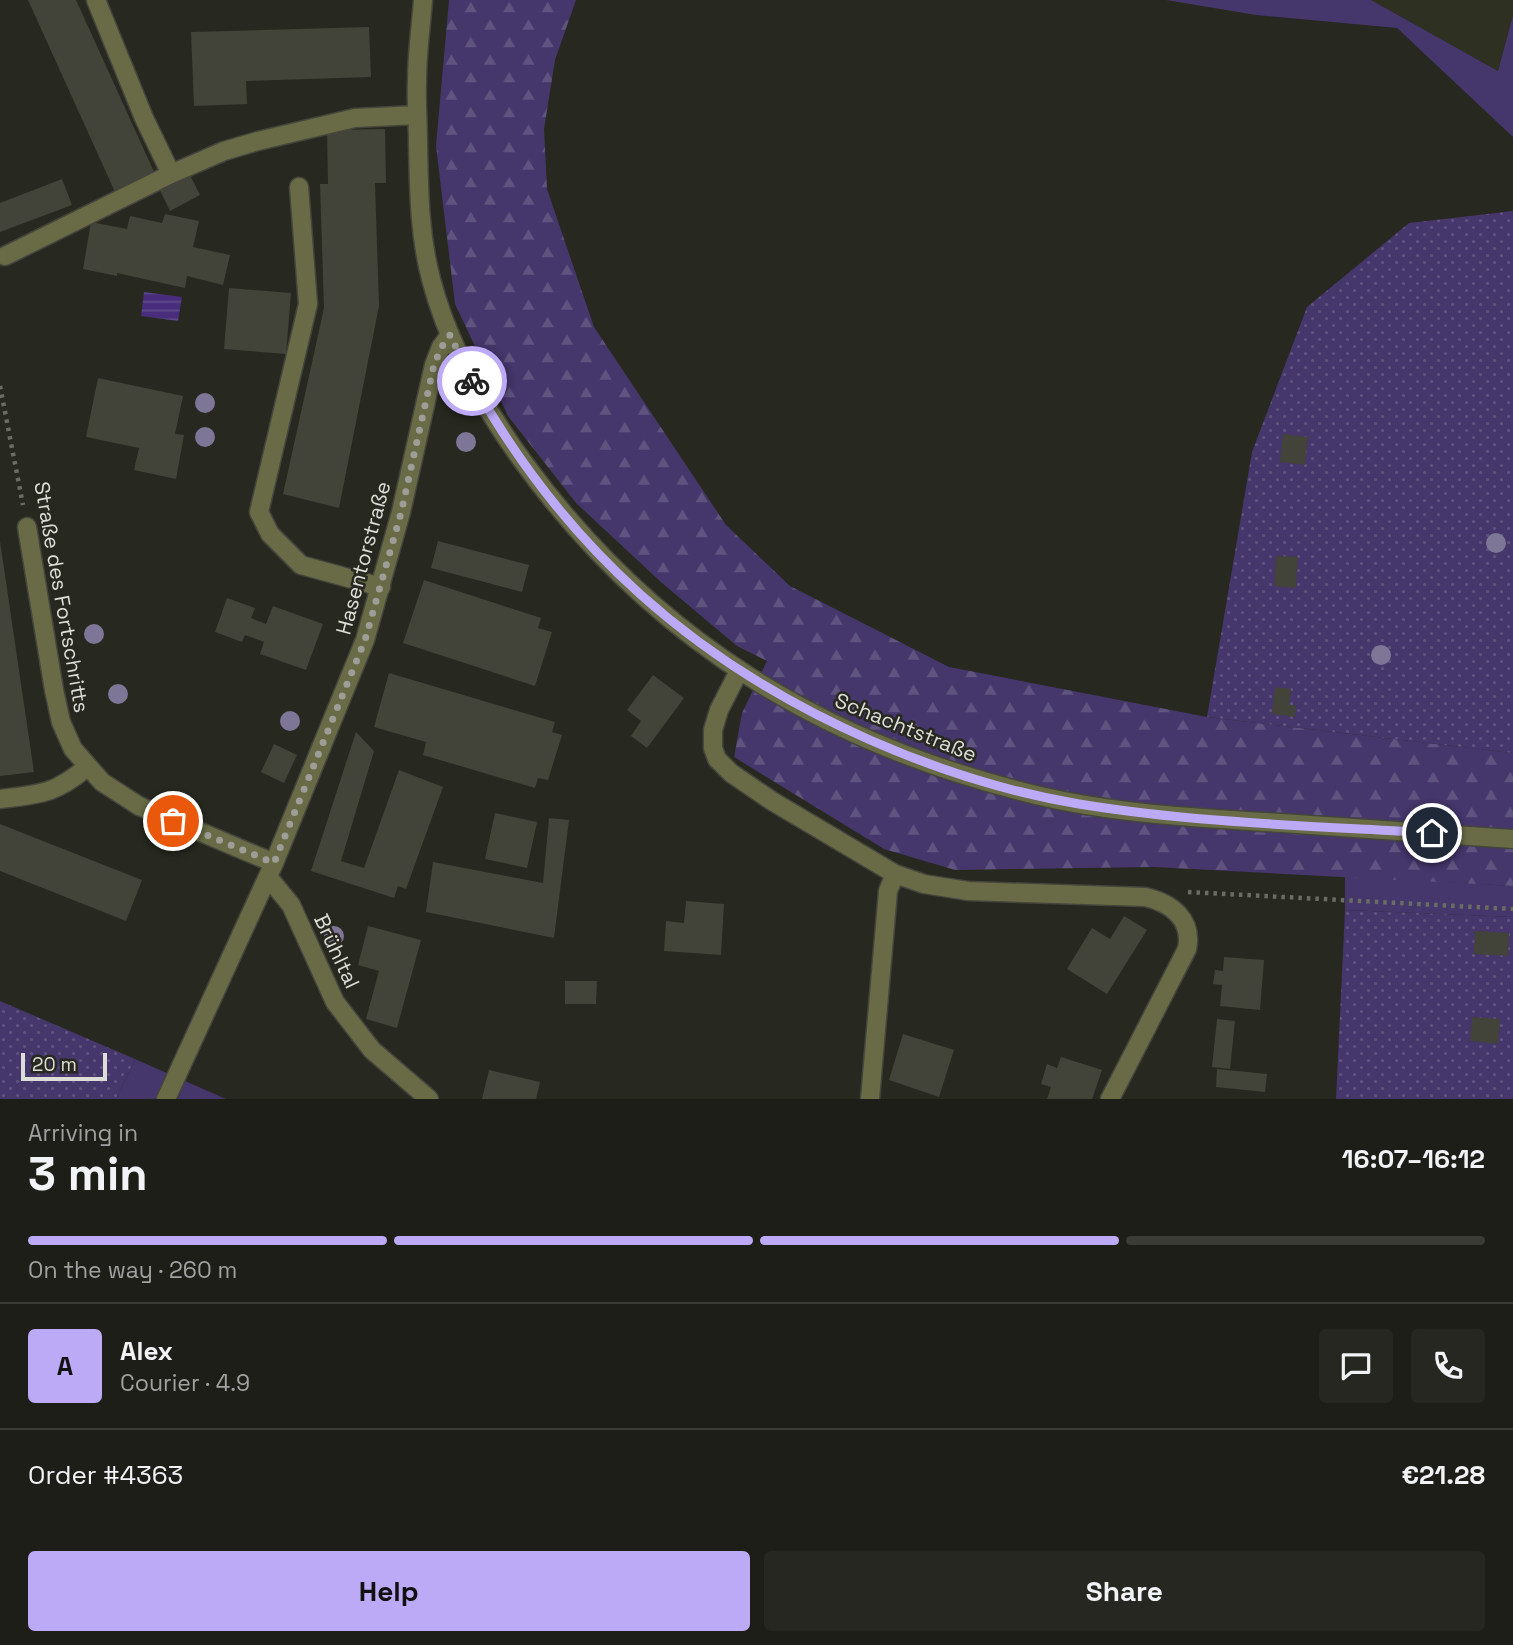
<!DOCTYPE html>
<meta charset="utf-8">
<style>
:root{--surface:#1d1e17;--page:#252720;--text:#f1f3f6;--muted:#a0a2a1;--line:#3b3c36;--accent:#bcaaf6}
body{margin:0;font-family:"Space Grotesk",sans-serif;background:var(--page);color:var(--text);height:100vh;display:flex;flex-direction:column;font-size:26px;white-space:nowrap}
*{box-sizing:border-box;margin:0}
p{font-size:23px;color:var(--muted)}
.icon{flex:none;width:38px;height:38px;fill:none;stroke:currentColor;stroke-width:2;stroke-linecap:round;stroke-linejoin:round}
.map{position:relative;height:1099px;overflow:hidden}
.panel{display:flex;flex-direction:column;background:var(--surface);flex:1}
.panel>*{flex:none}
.scale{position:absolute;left:21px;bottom:18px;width:86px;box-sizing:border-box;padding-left:7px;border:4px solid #ddded8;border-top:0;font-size:19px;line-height:24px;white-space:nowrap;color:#ddded8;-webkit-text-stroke:5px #27281f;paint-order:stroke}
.pin{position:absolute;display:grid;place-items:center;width:60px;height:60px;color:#fff;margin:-30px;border:4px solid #fff;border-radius:50%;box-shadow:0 2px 7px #0007}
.courier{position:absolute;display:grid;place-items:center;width:70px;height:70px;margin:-35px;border:5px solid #bcaaf6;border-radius:50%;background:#fff;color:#222;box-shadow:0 2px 9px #0007}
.overview em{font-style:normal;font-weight:700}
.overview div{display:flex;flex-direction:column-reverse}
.overview{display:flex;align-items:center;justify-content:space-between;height:119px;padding:0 28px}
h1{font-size:46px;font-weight:700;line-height:52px}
.bar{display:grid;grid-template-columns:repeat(4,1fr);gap:10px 7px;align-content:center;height:84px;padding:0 28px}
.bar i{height:9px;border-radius:5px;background:var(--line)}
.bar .on{background:var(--accent)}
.bar p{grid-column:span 4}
.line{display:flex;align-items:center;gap:18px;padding:0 28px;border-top:2px solid var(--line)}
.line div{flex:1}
.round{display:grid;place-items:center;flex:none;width:74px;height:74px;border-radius:7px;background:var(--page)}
.primary-button{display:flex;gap:14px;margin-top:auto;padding:14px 28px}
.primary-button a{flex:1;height:80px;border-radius:7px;background:var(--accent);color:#111;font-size:28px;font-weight:700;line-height:80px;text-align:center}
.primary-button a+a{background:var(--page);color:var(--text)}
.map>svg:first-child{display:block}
.built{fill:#2e3021}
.grass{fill:#45366b}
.forest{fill:url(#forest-firs)}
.park{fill:url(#park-dots)}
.water{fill:url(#water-rules)}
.building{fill:#424339}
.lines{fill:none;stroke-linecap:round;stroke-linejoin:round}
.minor-casing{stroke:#44453d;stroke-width:21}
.path{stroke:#6b6c64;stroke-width:4.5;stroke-dasharray:3.5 5;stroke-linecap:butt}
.minor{stroke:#686b45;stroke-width:18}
.tree{fill:#7d7696}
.done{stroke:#9d9e97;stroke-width:7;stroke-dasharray:0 12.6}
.route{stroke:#bcaaf6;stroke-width:9}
.labels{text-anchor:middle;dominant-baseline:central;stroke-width:5;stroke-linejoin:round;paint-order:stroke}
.street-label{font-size:21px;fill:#ddded8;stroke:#27281f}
</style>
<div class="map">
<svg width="1513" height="1099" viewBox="0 0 1513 1099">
<defs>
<pattern id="forest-firs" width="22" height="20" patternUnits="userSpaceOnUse" patternTransform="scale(1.75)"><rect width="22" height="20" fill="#45366b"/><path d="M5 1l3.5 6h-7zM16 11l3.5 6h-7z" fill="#5f537f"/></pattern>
<pattern id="park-dots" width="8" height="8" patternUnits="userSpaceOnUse" patternTransform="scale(1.75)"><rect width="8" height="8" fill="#45366b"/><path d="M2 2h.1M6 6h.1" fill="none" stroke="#5f537f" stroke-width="1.8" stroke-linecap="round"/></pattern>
<pattern id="water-rules" width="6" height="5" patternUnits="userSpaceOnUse" patternTransform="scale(1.75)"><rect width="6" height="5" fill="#472d7b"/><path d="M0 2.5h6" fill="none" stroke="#614b8d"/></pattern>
</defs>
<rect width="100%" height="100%" fill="#27281f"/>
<polygon class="built" points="1371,0 1513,0 1513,15 1498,71"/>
<g class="grass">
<polygon points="1166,0 1371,0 1498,71 1513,15 1513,137 1397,28 1256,15"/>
<polygon points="1345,876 1513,886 1513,917 1345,910"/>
<polygon points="135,1059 226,1099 116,1099"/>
</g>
<polygon class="forest" points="449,0 576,0 555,60 544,129 547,189 594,327 726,525 790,586 949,667 1207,717 1513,753 1513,886 1154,867 955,870 884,849 734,757 742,713 767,661 737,646 662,583 576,503 508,416 455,304 436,146"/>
<g class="park">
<polygon points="1513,211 1513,753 1207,717 1252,452 1307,307 1409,223"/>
<polygon points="1345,910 1513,917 1513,1099 1336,1099"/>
<polygon points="0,1001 135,1059 116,1099 0,1099"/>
</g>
<polygon class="water" points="144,292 182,297 178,321 141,316"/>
<g class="building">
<polygon points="28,0 76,0 155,174 115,192"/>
<polygon points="369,27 371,77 246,81 247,104 194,106 191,32"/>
<polygon points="385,129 386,183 375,183 379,306 339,508 283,494 324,308 320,184 328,184 327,130"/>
<polygon points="189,173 200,195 170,211 159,188"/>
<polygon points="62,179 72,205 0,232 0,203"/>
<polygon points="165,214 199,221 193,247 230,255 223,285 187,276 185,288 117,273 117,276 83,269 91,222 127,229 130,216 162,223"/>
<polygon points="229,288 291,293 286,354 224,349"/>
<polygon points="98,378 183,396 175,434 184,435 176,479 134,470 139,448 86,437"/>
<polygon points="1283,434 1308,437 1305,465 1280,462"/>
<polygon points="0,541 34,772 0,776"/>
<polygon points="438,541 529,565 522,592 431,568"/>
<polygon points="1276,556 1298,557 1296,588 1274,586"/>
<polygon points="424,580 541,618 538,628 552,632 535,686 403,643"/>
<polygon points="227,598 255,608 251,618 266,624 273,606 323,624 306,670 260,654 264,642 245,635 242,642 215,632"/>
<polygon points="389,673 555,722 552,732 562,735 548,780 538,778 535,788 423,755 426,742 374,727"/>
<polygon points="653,675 684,698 647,748 631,736 641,721 627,710"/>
<polygon points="1275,687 1291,689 1289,705 1296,705 1295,717 1272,714"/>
<polygon points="356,732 374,751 341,861 364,868 399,770 443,787 406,889 398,886 394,898 311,871"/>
<polygon points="274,744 297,755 284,783 261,772"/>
<polygon points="495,813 537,822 527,868 485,859"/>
<polygon points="549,818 569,820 554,938 426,912 433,862 543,883"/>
<polygon points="0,824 142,880 126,921 0,871"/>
<polygon points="686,901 724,904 721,955 664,951 666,921 684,923"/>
<polygon points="1124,916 1147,930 1107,994 1067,969 1092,928 1110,939"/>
<polygon points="368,926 421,940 397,1028 366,1019 379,971 358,965"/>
<polygon points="1475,931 1509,933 1508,956 1474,954"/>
<polygon points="1224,957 1264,960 1260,1010 1220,1006 1222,985 1213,984 1215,970 1223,971"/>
<polygon points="565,981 597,981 596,1004 565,1004"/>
<polygon points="1472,1017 1500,1019 1498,1044 1470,1041"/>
<polygon points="1217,1019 1235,1021 1230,1069 1212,1067"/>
<polygon points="903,1034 954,1050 939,1097 889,1080"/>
<polygon points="1061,1057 1102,1070 1092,1099 1047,1099 1051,1087 1041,1084 1047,1064 1057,1068"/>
<polygon points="1217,1069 1267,1074 1265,1092 1216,1087"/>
<polygon points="489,1070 540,1082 536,1099 482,1099"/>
</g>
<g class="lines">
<defs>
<g id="minor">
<polyline points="96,0 144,118 171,174"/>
<path d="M423,0C421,27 417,53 417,80C416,101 418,122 418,144C419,189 419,234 431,279C448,345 484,408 524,463C653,640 824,744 1036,795C1115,814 1200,818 1282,823C1359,828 1436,834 1513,839"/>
<polyline points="299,187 308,304 259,512 270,534 301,565 381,587"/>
<polyline points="5,256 171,174 224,151 258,141 355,118 417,115"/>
<polyline points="27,527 54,690 61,722 73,749 102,782 139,806 274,863"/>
<path d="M739,671L719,710L713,730V748L717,759L731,773L772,801L895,874L924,884L968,891L1145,897C1172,903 1193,920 1187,949L1110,1099"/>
<path d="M0,799C41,794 55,794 87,767"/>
<polyline points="268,877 291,905 335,1002 372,1050 429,1099"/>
<polyline points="166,1099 274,863 365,640 401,512 434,365 441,347 450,335"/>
<polyline points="870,1099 888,891 895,874"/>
</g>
</defs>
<use href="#minor" class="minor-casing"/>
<g class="path">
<polyline points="0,386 23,505"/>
<polyline points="1188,892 1513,909"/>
</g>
<use href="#minor" class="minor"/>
</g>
<g class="tree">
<circle cx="205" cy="403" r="10"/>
<circle cx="205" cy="437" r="10"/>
<circle cx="466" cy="442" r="10"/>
<circle cx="1496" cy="543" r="10"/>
<circle cx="94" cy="634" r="10"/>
<circle cx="1381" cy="655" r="10"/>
<circle cx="118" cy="694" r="10"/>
<circle cx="290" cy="721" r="10"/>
<circle cx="334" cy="936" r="10"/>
</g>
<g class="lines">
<polyline class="done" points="173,821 274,863 365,640 401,513 434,365 441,348 450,335 472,381"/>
<path class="route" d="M472,381C565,548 695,663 870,740C936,769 1007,792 1079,804C1195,823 1315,826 1432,833"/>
</g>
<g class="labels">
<g class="street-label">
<text transform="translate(363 558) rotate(-75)">Hasentorstraße</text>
<text transform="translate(62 597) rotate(80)">Straße des Fortschritts</text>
<text transform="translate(906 727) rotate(22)">Schachtstraße</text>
<text transform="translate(337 951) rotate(65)">Brühltal</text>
</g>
</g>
</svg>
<div class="scale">20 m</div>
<div class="pin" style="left:173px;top:821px;background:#ea580c"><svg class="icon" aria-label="bag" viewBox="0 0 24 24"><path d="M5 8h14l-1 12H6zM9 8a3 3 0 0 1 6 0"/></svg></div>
<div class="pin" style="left:1432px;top:833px;background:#1f2937"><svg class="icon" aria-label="home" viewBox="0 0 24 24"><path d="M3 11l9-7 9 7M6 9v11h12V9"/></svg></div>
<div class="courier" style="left:472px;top:381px"><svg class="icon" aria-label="bike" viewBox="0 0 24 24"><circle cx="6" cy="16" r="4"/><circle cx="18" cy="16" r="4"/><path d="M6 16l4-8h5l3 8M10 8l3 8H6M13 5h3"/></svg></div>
</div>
<section class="panel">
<div class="overview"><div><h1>3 min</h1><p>Arriving in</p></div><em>16:07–16:12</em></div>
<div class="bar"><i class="on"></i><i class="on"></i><i class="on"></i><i></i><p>On the way · 260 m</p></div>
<div class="line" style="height:126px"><b class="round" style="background:var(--accent);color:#111">A</b><div><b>Alex</b><p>Courier · 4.9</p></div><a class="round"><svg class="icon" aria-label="chat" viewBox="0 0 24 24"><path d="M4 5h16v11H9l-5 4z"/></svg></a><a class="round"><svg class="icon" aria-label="phone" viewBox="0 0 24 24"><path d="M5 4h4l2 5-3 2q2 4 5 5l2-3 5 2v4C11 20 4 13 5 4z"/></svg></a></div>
<div class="line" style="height:91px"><div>Order #4363</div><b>€21.28</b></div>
<div class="primary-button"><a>Help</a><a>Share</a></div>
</section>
